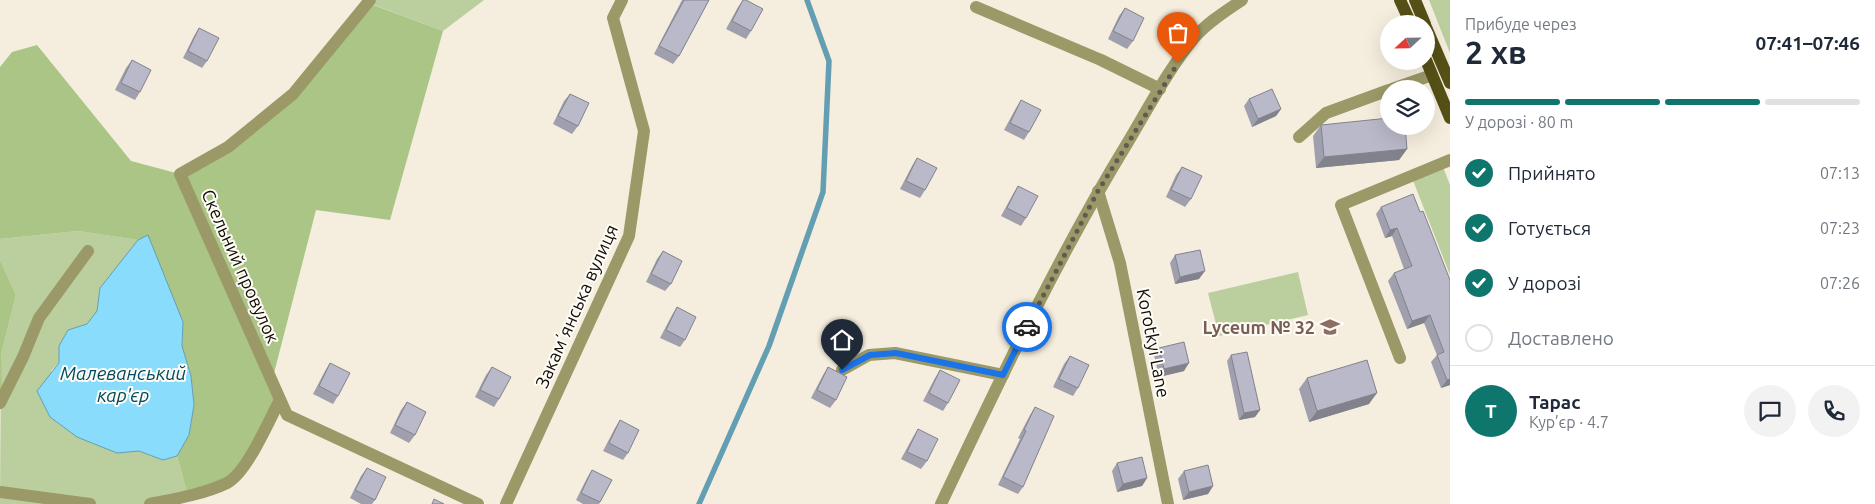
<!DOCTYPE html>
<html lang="uk">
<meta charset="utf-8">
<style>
:root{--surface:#fff;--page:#f2f2f3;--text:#1f2937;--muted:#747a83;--line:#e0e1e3;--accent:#0f766e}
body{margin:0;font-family:Ubuntu,sans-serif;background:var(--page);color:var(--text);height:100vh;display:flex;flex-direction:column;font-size:19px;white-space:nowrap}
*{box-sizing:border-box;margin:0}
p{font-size:16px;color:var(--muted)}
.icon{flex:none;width:28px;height:28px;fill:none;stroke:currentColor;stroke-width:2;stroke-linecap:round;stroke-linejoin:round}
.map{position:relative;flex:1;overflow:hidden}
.sheet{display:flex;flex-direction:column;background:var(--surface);width:425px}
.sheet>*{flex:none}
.needle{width:32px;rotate:248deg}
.fabs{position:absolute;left:1380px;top:15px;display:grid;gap:10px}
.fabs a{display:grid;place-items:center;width:55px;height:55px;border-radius:50%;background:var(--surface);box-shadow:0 5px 20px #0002;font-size:25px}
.pin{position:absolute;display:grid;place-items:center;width:42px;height:42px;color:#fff;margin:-51px -21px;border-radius:50% 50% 50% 0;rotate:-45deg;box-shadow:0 0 5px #0007}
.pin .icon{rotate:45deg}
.courier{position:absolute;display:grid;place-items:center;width:50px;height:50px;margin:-25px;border:4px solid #1a73e8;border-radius:50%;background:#fff;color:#222;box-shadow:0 1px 6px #0007}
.overview em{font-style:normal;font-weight:700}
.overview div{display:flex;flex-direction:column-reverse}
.overview{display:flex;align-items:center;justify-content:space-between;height:85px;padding:0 15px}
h1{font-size:32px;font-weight:700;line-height:38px}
.bar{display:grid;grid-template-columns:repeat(4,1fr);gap:8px 5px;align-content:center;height:60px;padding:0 15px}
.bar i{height:6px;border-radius:4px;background:var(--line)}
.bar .current{background:var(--accent)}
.bar p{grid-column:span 4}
.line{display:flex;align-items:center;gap:12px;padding:0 15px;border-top:1px solid var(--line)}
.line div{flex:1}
.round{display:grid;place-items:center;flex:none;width:52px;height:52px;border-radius:26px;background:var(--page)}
ol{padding:0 15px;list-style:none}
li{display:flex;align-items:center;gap:15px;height:55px}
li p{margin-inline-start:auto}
li .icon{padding:5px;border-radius:50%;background:var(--accent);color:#fff;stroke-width:4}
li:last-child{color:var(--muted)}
li i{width:28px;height:28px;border:2px solid var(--line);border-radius:50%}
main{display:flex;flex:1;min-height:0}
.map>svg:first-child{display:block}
.green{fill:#bacf9d}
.forest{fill:#aac585}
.water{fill:#89dcfb;stroke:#649eb2}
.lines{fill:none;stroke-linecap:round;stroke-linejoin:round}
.stream{stroke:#649eb2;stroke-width:5.5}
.minor{stroke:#9b9967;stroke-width:12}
.major{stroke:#545016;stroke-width:12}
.wall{fill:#a09fad}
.shaded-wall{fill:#82828d}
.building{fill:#bab9c9;stroke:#82828d}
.done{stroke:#605b52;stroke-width:5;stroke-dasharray:0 9}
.route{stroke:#1a73e8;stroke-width:6}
.labels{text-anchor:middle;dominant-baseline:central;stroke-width:4;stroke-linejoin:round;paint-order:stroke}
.street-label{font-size:18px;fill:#0f0c07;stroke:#fefcf5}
.education-label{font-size:18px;font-weight:bold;fill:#785e54;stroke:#fefcf5;text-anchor:end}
.water-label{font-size:19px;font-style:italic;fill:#004b60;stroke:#fefcf5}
</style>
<main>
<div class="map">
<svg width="1450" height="504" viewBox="0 0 1450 504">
<rect width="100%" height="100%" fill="#f5eede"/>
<g class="green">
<polygon points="361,0 484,0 443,31"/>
<polygon points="1429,0 1450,0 1450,53"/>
<polygon points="1443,167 1450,185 1450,275 1412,178"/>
<polygon points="78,231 138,240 100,288 97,311 87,324 68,330 59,346 59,363 51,371 117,453 139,451 163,460 177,456 188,496 149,504 0,504 1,355 16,295 0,260 0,239"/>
<polygon points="1298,272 1308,315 1219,336 1208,293"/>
</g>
<g class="forest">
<polygon points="368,3 443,31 390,220 316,210 272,381 280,400 229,482 188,496 177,456 189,435 194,405 191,376 182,346 183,322 148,236 138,240 78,231 0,239 0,67 12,52 37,45 131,161 180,174 293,94"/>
<polygon points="0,260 16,295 1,355 2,402 0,403"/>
</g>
<polygon class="water" points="148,235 183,322 182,346 191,376 194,405 189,435 177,456 163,460 139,451 117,453 77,437 50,417 37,391 59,363 59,346 68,330 87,324 97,311 100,288 138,240"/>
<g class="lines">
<polyline class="stream" points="699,504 769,346 823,192 829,61 807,0"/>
<g class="minor">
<polyline points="370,0 293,94 228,147 180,174 287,415 478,504"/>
<polyline points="976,7 1101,60 1160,89"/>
<polyline points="1392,89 1432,75"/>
<polyline points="1299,137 1326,113 1389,90"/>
<polyline points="1098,191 1120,263 1168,504"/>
<polyline points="1400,358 1341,205 1450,160"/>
<polyline points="842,370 869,355 895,353 1003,375"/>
<polyline points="0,403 23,357 39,318 88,251"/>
<polyline points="0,492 90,504"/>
<path d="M150,504C175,499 204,494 227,483C247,473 269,420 280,400"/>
<polyline points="506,504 629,236 644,131 613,18 622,0"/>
<path d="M941,504C999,382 1057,258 1128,142C1149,107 1169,68 1195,37C1208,22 1226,11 1242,0"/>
</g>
<g class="major">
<polyline points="1400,0 1411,24"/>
<polyline points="1415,0 1425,24"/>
<polyline points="1426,27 1450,83"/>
<polyline points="1426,60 1450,118"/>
</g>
</g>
<g class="wall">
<polygon points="682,0 709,0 679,56 673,64 654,54"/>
<polygon points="743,0 751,31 746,39 726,29 738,7"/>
<polygon points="1125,8 1133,41 1127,49 1108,39 1119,16"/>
<polygon points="199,28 207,61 202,68 183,58 194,36"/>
<polygon points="132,60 140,92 135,100 115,90 126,68"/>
<polygon points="570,94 578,126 572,134 553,124 564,101"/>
<polygon points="1249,99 1281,109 1276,116 1252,127 1244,106"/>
<polygon points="1021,100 1029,132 1024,140 1004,130 1016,108"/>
<polygon points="1321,125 1407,149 1399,160 1316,168 1313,136"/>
<polygon points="917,158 925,190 920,198 900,189 912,166"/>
<polygon points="1182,167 1191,199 1185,207 1166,197 1176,175"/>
<polygon points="1018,186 1026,218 1021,226 1001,216 1013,194"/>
<polygon points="1381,207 1420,212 1450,280 1450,385 1441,388 1431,362 1437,355 1424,323 1407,329 1388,281 1394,273 1404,269 1392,236 1385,238 1376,214"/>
<polygon points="663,251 671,284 665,291 646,282 657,259"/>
<polygon points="1175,255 1199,279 1175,284 1170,263"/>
<polygon points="677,307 685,340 680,347 660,338 672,315"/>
<polygon points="1159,348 1184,371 1159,377 1154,355"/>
<polygon points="1231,355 1260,410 1255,417 1239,420 1227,361"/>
<polygon points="1070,356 1078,388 1073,396 1053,387 1064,364"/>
<polygon points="330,363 338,396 333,404 313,394 325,371"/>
<polygon points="492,367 499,399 494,407 475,397 486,375"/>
<polygon points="828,367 836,400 830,408 811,398 823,375"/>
<polygon points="940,370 948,403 943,411 923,401 935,378"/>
<polygon points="1307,378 1369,404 1309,422 1299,389"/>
<polygon points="407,402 415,435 409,443 390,433 401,410"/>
<polygon points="1035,407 1023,487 1018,494 998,485 1020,439 1018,438 1030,415"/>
<polygon points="620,420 628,453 623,460 603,451 615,428"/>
<polygon points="918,429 927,461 921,469 901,459 913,437"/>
<polygon points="1117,463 1147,478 1142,486 1117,492 1112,471"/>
<polygon points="367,468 375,500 372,504 361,504 350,498 361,476"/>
<polygon points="592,470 612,480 599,504 583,504 576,500 587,478"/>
<polygon points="1184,471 1213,486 1208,494 1183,500 1178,479"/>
</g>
<g class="shaded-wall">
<polygon points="1281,109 1276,116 1252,127 1258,119"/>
<polygon points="1407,149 1399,160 1316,168 1324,157"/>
<polygon points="1397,228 1392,236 1385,238 1390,230"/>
<polygon points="1205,271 1199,279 1175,284 1180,277"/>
<polygon points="1430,315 1424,323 1407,329 1412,321"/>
<polygon points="1189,363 1184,371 1159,377 1164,369"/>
<polygon points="1450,379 1450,385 1441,388 1447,380"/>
<polygon points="1377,393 1369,404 1309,422 1317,411"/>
<polygon points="1260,410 1255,417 1239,420 1244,413"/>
<polygon points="1147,478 1142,486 1117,492 1123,484"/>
<polygon points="1213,486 1208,494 1183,500 1189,492"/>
</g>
<g class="building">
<polygon points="684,0 709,0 679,56 659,46"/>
<polygon points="743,0 746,0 763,9 751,31 732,21"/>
<polygon points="1125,8 1144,18 1133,41 1113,31"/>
<polygon points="199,28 219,38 207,61 188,51"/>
<polygon points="132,60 151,70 140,92 121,83"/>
<polygon points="1272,89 1281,109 1258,119 1249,99"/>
<polygon points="570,94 589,103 578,126 558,116"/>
<polygon points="1021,100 1041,110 1029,132 1010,123"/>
<polygon points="1389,118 1389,126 1405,126 1407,149 1324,157 1321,125"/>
<polygon points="917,158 937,168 925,190 906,181"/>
<polygon points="1182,167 1202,176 1191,199 1171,190"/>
<polygon points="1018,186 1038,196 1026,218 1007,208"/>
<polygon points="1413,194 1420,212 1423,211 1450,280 1450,379 1447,380 1437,355 1444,352 1430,315 1412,321 1394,273 1412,266 1397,228 1390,230 1381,207"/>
<polygon points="1200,250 1205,271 1180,277 1175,255"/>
<polygon points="663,251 682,261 671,284 651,274"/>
<polygon points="677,307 696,317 685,340 666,330"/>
<polygon points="1184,342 1189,363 1164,369 1159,348"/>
<polygon points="1247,352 1260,410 1244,413 1231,355"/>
<polygon points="1070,356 1089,365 1078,388 1059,379"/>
<polygon points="1367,360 1377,393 1317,411 1307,378"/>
<polygon points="330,363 350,373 338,396 319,386"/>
<polygon points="492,367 511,377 499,399 480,390"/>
<polygon points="828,367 847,377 836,400 817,390"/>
<polygon points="940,370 960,380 948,403 929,393"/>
<polygon points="407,402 426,412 415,435 395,425"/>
<polygon points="1035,407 1054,416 1023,487 1003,477 1026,431 1024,430"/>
<polygon points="620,420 639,430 628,453 609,443"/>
<polygon points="918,429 938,439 927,461 907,452"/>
<polygon points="1142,457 1147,478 1123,484 1117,463"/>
<polygon points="1208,465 1213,486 1189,492 1184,471"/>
<polygon points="367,468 386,477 375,500 355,490"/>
<polygon points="592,470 612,480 600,502 581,493"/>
<polygon points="434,499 444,504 432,504"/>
</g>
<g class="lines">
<polyline class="done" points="1027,327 1098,191 1178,63"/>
<polyline class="route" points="842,370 870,355 896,353 1003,375 1027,327"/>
</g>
<defs>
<symbol id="school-bare" viewBox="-9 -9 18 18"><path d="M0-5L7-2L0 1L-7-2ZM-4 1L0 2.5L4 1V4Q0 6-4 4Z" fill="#8d6e63" stroke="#fefcf5" stroke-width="2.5" paint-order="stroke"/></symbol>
</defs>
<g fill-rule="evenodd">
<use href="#school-bare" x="1316" y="313" width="28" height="28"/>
</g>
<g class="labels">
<g class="street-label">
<text transform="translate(241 266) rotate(66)">Скельний провулок</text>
<text transform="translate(576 306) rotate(-66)">Закамʼянська вулиця</text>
<text transform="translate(1154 343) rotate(79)">Korotkyi Lane</text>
</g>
<g class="education-label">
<text x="1315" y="327">Lyceum № 32</text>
</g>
<g class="water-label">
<text x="123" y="373">Малеванський<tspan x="123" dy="22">кар'єр</tspan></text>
</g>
</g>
</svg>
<div class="fabs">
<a><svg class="needle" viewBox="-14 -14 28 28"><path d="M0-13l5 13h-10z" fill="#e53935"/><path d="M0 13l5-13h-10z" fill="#747a83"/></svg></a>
<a><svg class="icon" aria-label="layers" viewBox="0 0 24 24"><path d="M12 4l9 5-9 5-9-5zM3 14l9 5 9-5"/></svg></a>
</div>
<div class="pin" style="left:1178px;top:63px;background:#ea580c"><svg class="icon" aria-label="bag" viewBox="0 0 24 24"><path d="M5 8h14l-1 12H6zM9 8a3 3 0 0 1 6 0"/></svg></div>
<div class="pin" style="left:842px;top:370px;background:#1f2937"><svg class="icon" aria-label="home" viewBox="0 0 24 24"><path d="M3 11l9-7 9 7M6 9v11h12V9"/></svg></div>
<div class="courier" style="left:1027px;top:327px"><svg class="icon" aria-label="car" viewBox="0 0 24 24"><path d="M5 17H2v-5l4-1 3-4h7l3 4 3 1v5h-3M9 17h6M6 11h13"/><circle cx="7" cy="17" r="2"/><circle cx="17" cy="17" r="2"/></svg></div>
</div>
<section class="sheet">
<div class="overview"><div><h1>2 хв</h1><p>Прибуде через</p></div><em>07:41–07:46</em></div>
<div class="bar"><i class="current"></i><i class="current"></i><i class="current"></i><i></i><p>У дорозі · 80 m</p></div>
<ol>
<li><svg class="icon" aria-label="check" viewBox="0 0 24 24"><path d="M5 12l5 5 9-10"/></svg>Прийнято<p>07:13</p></li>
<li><svg class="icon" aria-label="check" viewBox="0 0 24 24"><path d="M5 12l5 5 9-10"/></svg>Готується<p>07:23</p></li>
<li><svg class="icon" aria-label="check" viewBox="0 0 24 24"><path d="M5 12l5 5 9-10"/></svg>У дорозі<p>07:26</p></li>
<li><i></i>Доставлено</li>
</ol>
<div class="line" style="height:90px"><b class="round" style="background:var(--accent);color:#fff">Т</b><div><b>Тарас</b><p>Кур’єр · 4.7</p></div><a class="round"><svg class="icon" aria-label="chat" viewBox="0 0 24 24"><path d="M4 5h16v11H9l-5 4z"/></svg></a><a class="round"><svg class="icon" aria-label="phone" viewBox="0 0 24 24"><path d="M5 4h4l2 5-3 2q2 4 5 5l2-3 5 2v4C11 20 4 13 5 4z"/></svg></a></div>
</section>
</main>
